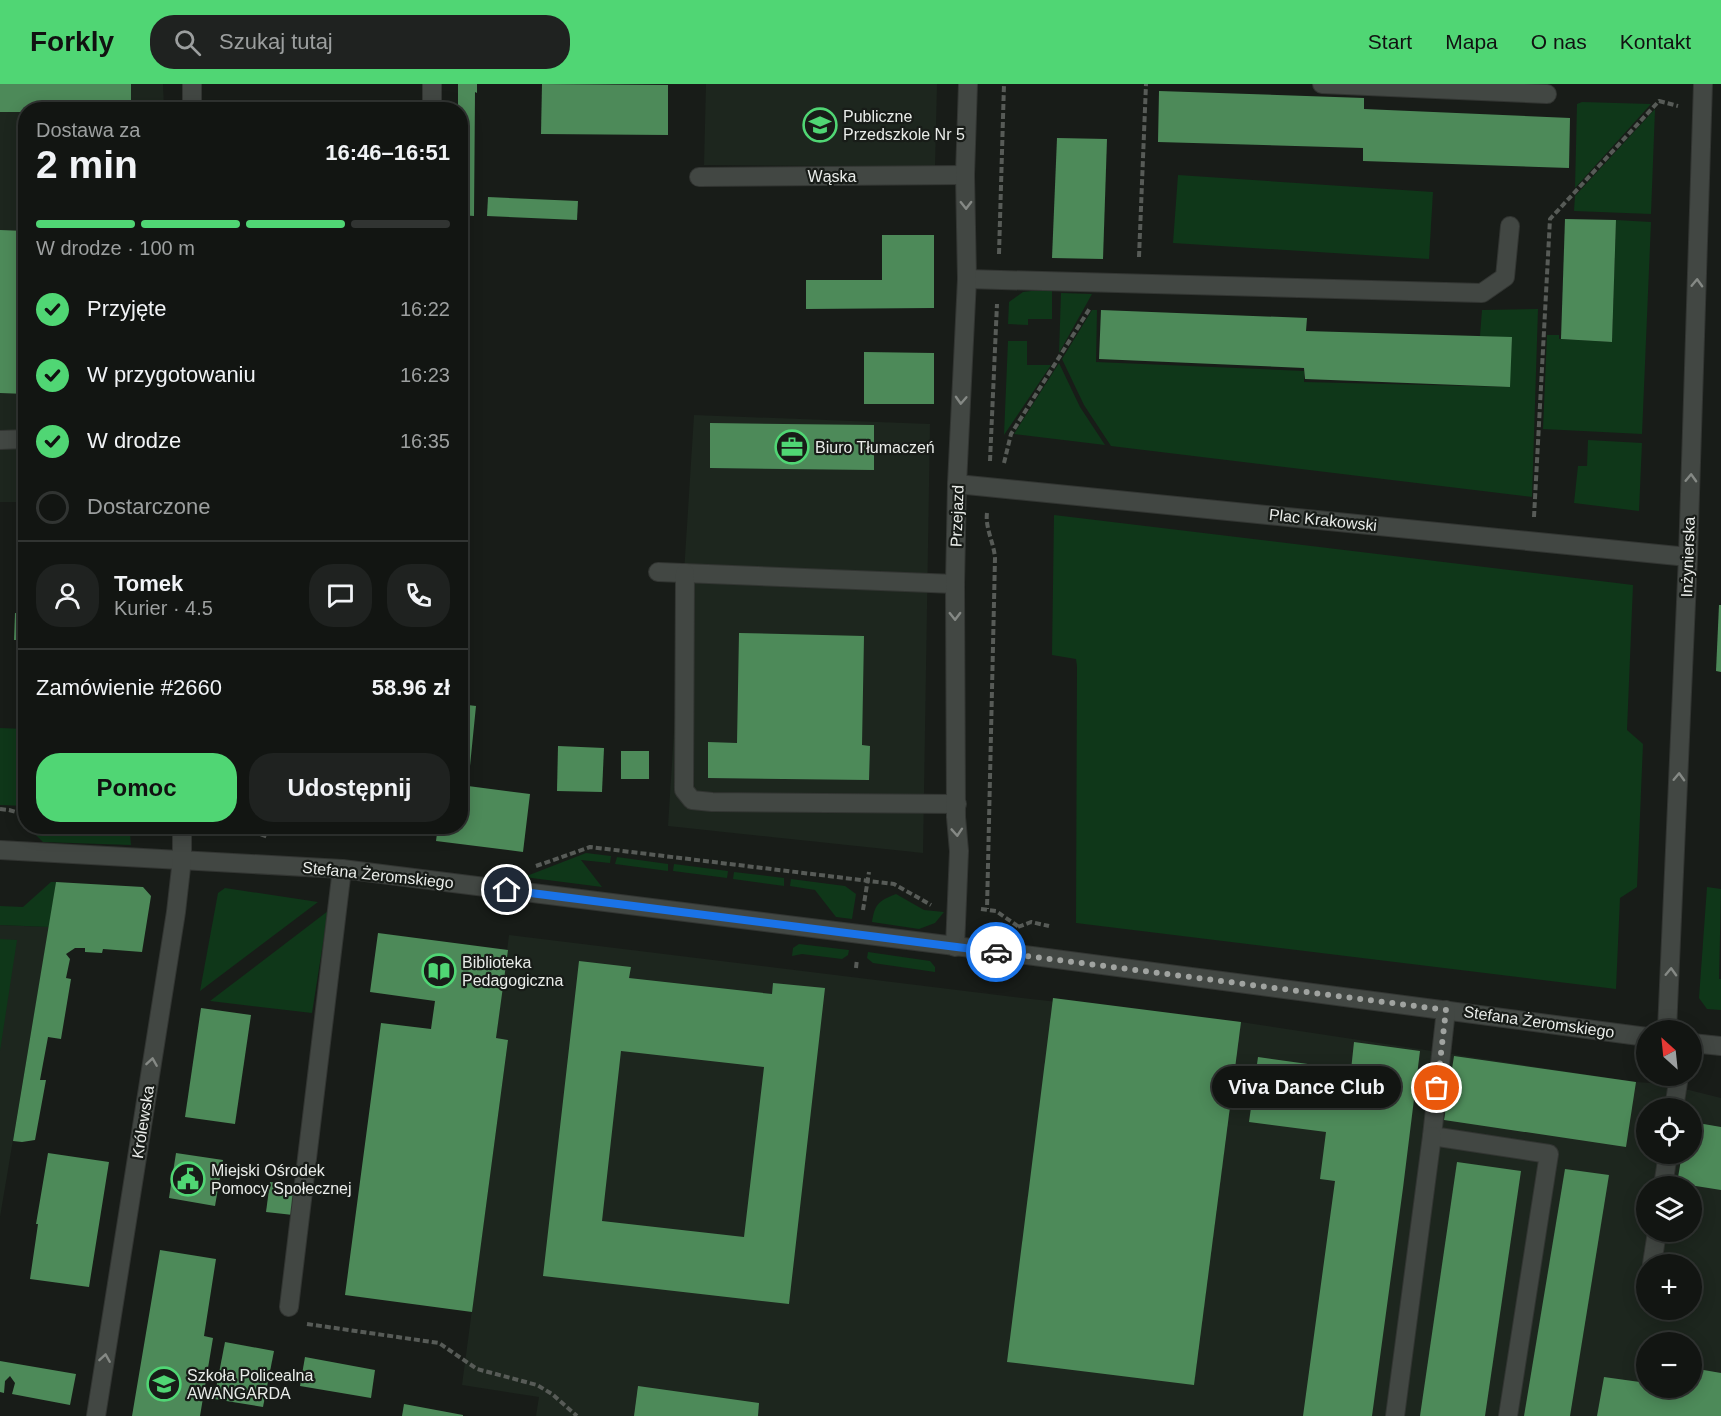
<!DOCTYPE html>
<html lang="pl">
<meta charset="utf-8">
<style>
:root{--surface:#121512;--page:#1f2220;--text:#f1f3f6;--muted:#9c9f9f;--line:#313432;--accent:#50d674}
body{margin:0;font-family:Arial,sans-serif;background:var(--page);color:var(--text);height:100vh;display:flex;flex-direction:column;font-size:22px;white-space:nowrap}
*{box-sizing:border-box;margin:0}
p{font-size:20px;color:var(--muted)}
.icon{flex:none;width:33px;height:33px;fill:none;stroke:currentColor;stroke-width:2;stroke-linecap:round;stroke-linejoin:round}
.map{position:relative;flex:1;overflow:hidden}
.sheet{position:absolute;left:18px;top:18px;width:450px;height:732px;display:flex;flex-direction:column;background:var(--surface);border-radius:24px;box-shadow:0 3px 15px #0003,0 0 0 2px var(--line)}
.sheet>*{flex:none}
.needle{width:39px;rotate:333deg}
.buttons{position:absolute;left:1636px;top:936px;display:grid;gap:12px}
.buttons a{display:grid;place-items:center;width:66px;height:66px;border-radius:50%;background:var(--surface);box-shadow:0 3px 15px #0003,0 0 0 2px var(--line);font-size:30px}
.pin{position:absolute;display:grid;place-items:center;width:51px;height:51px;color:#fff;margin:-26px;border:3px solid #fff;border-radius:50%;box-shadow:0 2px 6px #0007}
.courier{position:absolute;display:grid;place-items:center;width:60px;height:60px;margin:-30px;border:4px solid #1a73e8;border-radius:50%;background:#fff;color:#222;box-shadow:0 2px 8px #0007}
.bubble{position:absolute;height:42px;border-radius:21px;background:var(--surface);box-shadow:0 3px 15px #0003,0 0 0 2px var(--line);font-size:20px;font-weight:700;line-height:42px;text-align:center}
.summary em{font-style:normal;font-weight:700}
.summary div{display:flex;flex-direction:column-reverse}
.summary{display:flex;align-items:center;justify-content:space-between;height:102px;padding:0 18px}
h1{font-size:39px;font-weight:700;line-height:45px}
.bar{display:grid;grid-template-columns:repeat(4,1fr);gap:9px 6px;align-content:center;height:72px;padding:0 18px}
.bar i{height:8px;border-radius:4px;background:var(--line)}
.bar .current{background:var(--accent)}
.bar p{grid-column:span 4}
.line{display:flex;align-items:center;gap:15px;padding:0 18px;border-top:2px solid var(--line)}
.line div{flex:1}
.round{display:grid;place-items:center;flex:none;width:63px;height:63px;border-radius:24px;background:var(--page)}
ol{padding:0 18px;list-style:none}
li{display:flex;align-items:center;gap:18px;height:66px}
li p{margin-inline-start:auto}
li .icon{padding:6px;border-radius:50%;background:var(--accent);color:#111;stroke-width:4}
li:last-child{color:var(--muted)}
li i{width:33px;height:33px;border:3px solid var(--line);border-radius:50%}
.button{display:flex;gap:12px;margin-top:auto;padding:12px 18px}
.button a{flex:1;height:69px;border-radius:24px;background:var(--accent);color:#111;font-size:24px;font-weight:700;line-height:69px;text-align:center}
.button a+a{background:var(--page);color:var(--text)}
header{display:flex;align-items:center;gap:36px;box-sizing:border-box;height:84px;padding:0 30px;background:var(--accent);color:#111}
header strong{font-size:28px}
nav{display:flex;gap:33px;margin-inline-start:auto;font-size:21px}
.search{width:420px;height:54px;background:var(--page);display:flex;align-items:center;gap:15px;box-sizing:border-box;padding:0 21px;border-radius:24px;color:var(--muted);font-size:22px}
.map>svg:first-child{display:block}
.built{fill:#1d261e;fill-rule:evenodd}
.green{fill:#0f3719}
.building{fill:#4d8a59;fill-rule:evenodd}
.lines{fill:none;stroke-linecap:round;stroke-linejoin:round}
.minor-casing{stroke:#323532;stroke-width:20}
.path{stroke:#575b57;stroke-width:4;stroke-dasharray:6 3;stroke-linecap:butt}
.minor{stroke:#424743;stroke-width:18}
.oneway{stroke:#858985}
.done{stroke:#a0a3a0;stroke-width:6;stroke-dasharray:0 10.8}
.route{stroke:#1a73e8;stroke-width:8}
.labels{text-anchor:middle;dominant-baseline:central;stroke-width:4.5;stroke-linejoin:round;paint-order:stroke}
.poi-label{font-size:16px;fill:#e9ece9;stroke:#181c18;text-anchor:start}
.street-label{font-size:16px;fill:#e9ece9;stroke:#181c18}
</style>
<header>
<strong>Forkly</strong>
<div class="search"><svg class="icon" aria-label="search" viewBox="0 0 24 24"><circle cx="10" cy="10" r="6"/><path d="M15 15l6 6"/></svg>Szukaj tutaj</div>
<nav><a>Start</a><a>Mapa</a><a>O nas</a><a>Kontakt</a></nav>
</header>
<div class="map">
<svg width="1721" height="1332" viewBox="0 0 1721 1332">
<rect width="100%" height="100%" fill="#181c18"/>
<g class="built">
<polygon points="0,0 163,0 164,25 26,26 25,418 0,418"/>
<polygon points="706,0 937,0 935,83 704,81"/>
<polygon points="694,331 930,340 923,769 668,742"/>
<polygon points="0,841 49,843 0,1133"/>
<path d="M509,851L1031,915L1241,938L1636,998L1665,1000L1721,1014V1332H536L539,1313L462,1301L508,956L496,954ZM1647,1024H1692V1070H1647ZM1647,1102H1692V1148H1647ZM1647,1180H1692V1226H1647ZM1647,1258H1692V1304H1647Z"/>
</g>
<g class="green">
<polygon points="1582,18 1651,20 1575,104 1577,20"/>
<polygon points="1655,25 1651,130 1574,127 1575,112"/>
<polygon points="1178,91 1433,108 1429,175 1173,159"/>
<polygon points="1616,136 1651,138 1642,350 1543,345 1547,251 1559,251 1559,255 1561,255 1612,258"/>
<polygon points="1031,207 1052,207 1052,235 1028,235 1028,241 1008,240 1009,218 1023,208"/>
<polygon points="1061,209 1092,210 1059,269"/>
<polygon points="1538,225 1532,413 1111,362 1084,321 1062,275 1092,226 1097,226 1096,278 1304,287 1304,298 1509,303 1512,254 1480,252 1482,226"/>
<polygon points="1008,257 1027,257 1027,281 1051,281 1004,351"/>
<polygon points="1059,279 1080,323 1105,361 1014,350"/>
<polygon points="1588,356 1642,359 1639,427 1574,419 1578,382 1587,382"/>
<polygon points="1054,431 1633,501 1627,646 1643,660 1637,803 1620,814 1616,905 1076,839 1077,582 1076,575 1052,571"/>
<polygon points="0,644 25,645 25,722 0,721"/>
<polygon points="47,744 55,747 130,749 131,761 43,758 36,751 36,745"/>
<polygon points="586,769 611,772 610,779 581,776 602,803 524,793"/>
<polygon points="617,773 668,780 668,787 615,780"/>
<polygon points="674,780 728,787 727,794 673,787"/>
<polygon points="734,788 784,794 784,802 733,795"/>
<polygon points="791,795 845,802 856,810 852,835 836,833 815,806 790,802"/>
<polygon points="51,798 56,798 49,843 0,841 0,822 23,823"/>
<polygon points="1707,803 1721,805 1719,895 1721,895 1721,926 1707,925 1699,914"/>
<polygon points="225,804 318,818 200,907 218,809"/>
<path d="M896,810L924,826L944,828L935,839L919,845L872,838C875,820 878,817 896,810Z"/>
<polygon points="328,827 312,929 210,917"/>
<polygon points="0,855 17,856 0,967"/>
<polygon points="799,860 849,866 848,871 842,875 802,870 792,872 793,864"/>
<polygon points="868,868 930,877 935,883 935,888 873,879 867,874"/>
</g>
<g class="building">
<polygon points="0,0 131,0 131,26 26,26 26,28 0,28"/>
<polygon points="458,0 477,0 477,9 475,8 474,132 460,131 460,26 458,26"/>
<polygon points="542,0 668,1 668,51 541,50"/>
<polygon points="1159,7 1364,14 1364,25 1570,34 1569,84 1363,77 1363,64 1158,58"/>
<polygon points="1057,54 1107,55 1103,175 1052,174"/>
<polygon points="488,113 578,117 577,136 487,132"/>
<polygon points="1565,135 1616,136 1612,258 1561,255"/>
<polygon points="0,146 26,147 26,310 0,309"/>
<polygon points="882,151 934,151 934,224 806,225 806,196 882,196"/>
<polygon points="1101,226 1307,234 1306,247 1512,253 1510,303 1305,295 1304,284 1099,275"/>
<polygon points="864,268 934,269 934,320 864,320"/>
<polygon points="710,339 874,341 874,386 710,384"/>
<polygon points="1719,521 1721,521 1721,588 1716,587"/>
<polygon points="15,529 26,530 26,556 14,556"/>
<polygon points="739,549 864,552 862,661 870,662 869,696 708,694 708,658 737,659"/>
<polygon points="460,620 476,622 468,702 530,710 523,768 436,757 438,742 460,742"/>
<polygon points="558,662 604,664 602,708 557,707"/>
<rect x="621" y="667" width="28" height="28"/>
<polygon points="359,742 386,742 385,750 358,747"/>
<polygon points="56,798 143,803 151,812 142,868 103,865 102,869 85,868 85,864 75,864 66,870 70,875 66,894 71,895 61,955 48,953 40,996 46,996 35,1056 22,1058 13,1057"/>
<polygon points="378,849 508,866 496,954 508,956 472,1228 345,1211 381,939 431,945 435,917 370,908"/>
<path d="M579,877L631,883L629,894L772,910L773,899L825,904L789,1220L543,1192ZM621,967L764,983L744,1153L602,1137Z"/>
<polygon points="1053,914 1241,938 1194,1301 1007,1278"/>
<polygon points="201,924 251,931 235,1040 185,1033"/>
<polygon points="1354,958 1420,967 1403,1104 1372,1332 1303,1332 1335,1097 1320,1095 1326,1048 1249,1038 1258,973 1351,986"/>
<polygon points="1454,972 1636,998 1626,1063 1444,1036"/>
<polygon points="1692,1038 1721,1043 1721,1106 1677,1099 1682,1070 1692,1070"/>
<polygon points="48,1069 109,1078 89,1203 30,1195 38,1140 36,1140"/>
<polygon points="176,1069 223,1076 215,1122 169,1114"/>
<polygon points="1457,1078 1521,1087 1485,1332 1420,1332"/>
<polygon points="1565,1085 1609,1091 1570,1332 1524,1332"/>
<polygon points="270,1098 296,1101 293,1131 266,1128"/>
<polygon points="160,1166 216,1175 204,1252 213,1254 200,1332 132,1332"/>
<polygon points="225,1258 274,1267 263,1323 214,1315"/>
<polygon points="305,1273 375,1286 371,1314 300,1302"/>
<polygon points="0,1277 76,1290 70,1321 12,1310 15,1299 10,1292 5,1297 4,1309 0,1308"/>
<polygon points="1692,1284 1721,1289 1721,1332 1597,1332 1604,1293 1647,1299 1647,1304 1692,1304"/>
<polygon points="638,1302 759,1319 758,1332 634,1332"/>
<polygon points="404,1320 463,1331 463,1332 402,1332"/>
</g>
<g class="lines">
<defs>
<g id="minor">
<polyline points="1322,0 1547,10"/>
<polyline points="192,26 192,0"/>
<polyline points="432,26 432,0"/>
<polyline points="699,93 965,91"/>
<polyline points="967,195 1482,209 1505,193 1510,142"/>
<polyline points="0,356 26,355"/>
<polyline points="957,400 1688,473"/>
<polyline points="658,488 955,500"/>
<polyline points="685,489 684,706 692,716 712,718 957,720"/>
<polyline points="0,766 342,785 1003,868 1647,953"/>
<polyline points="955,863 959,767 956,733 955,500 957,400 967,195 965,91 968,0"/>
<polyline points="1446,926 1432,1052 1549,1070 1508,1332"/>
<polyline points="1667,946 1688,473 1703,0"/>
<polyline points="1692,959 1721,962"/>
<polyline points="1674,1024 1679,992"/>
<polyline points="1663,1102 1668,1070"/>
<polyline points="1652,1180 1657,1148"/>
<polyline points="289,1223 342,785"/>
<polyline points="96,1332 176,828 182,775 182,742"/>
<polyline points="1395,1332 1432,1052"/>
</g>
</defs>
<use href="#minor" class="minor-casing"/>
<g class="path">
<polyline points="999,170 1004,0"/>
<polyline points="1139,173 1146,0"/>
<polyline points="990,377 997,220"/>
<polyline points="1004,379 1011,350 1090,224"/>
<path d="M987,429C985,444 994,459 995,474L987,825"/>
<polyline points="1534,433 1550,135 1659,17 1678,22"/>
<polyline points="0,725 9,726 26,731"/>
<path d="M207,748C228,747 249,745 268,753"/>
<polyline points="536,782 590,763 894,800 931,821"/>
<polyline points="981,825 996,827 1019,843"/>
<polyline points="863,826 869,788"/>
<polyline points="1018,843 1031,838 1049,842"/>
<polyline points="856,884 857,875"/>
<polyline points="307,1240 439,1259 477,1285 537,1301 552,1310 577,1332"/>
</g>
<use href="#minor" class="minor"/>
</g>
<defs><path id="oneway-chevron" d="M-2-3.5L2.5 0L-2 3.5" fill="none" stroke-width="1.6" stroke-linecap="round" stroke-linejoin="round" transform="scale(1.5)"/></defs>
<g class="oneway">
<use href="#oneway-chevron" transform="translate(966 121) rotate(89)"/>
<use href="#oneway-chevron" transform="translate(1697 199) rotate(-88)"/>
<use href="#oneway-chevron" transform="translate(961 316) rotate(93)"/>
<use href="#oneway-chevron" transform="translate(1691 394) rotate(-88)"/>
<use href="#oneway-chevron" transform="translate(955 532) rotate(89)"/>
<use href="#oneway-chevron" transform="translate(1679 693) rotate(-88)"/>
<use href="#oneway-chevron" transform="translate(957 748) rotate(86)"/>
<use href="#oneway-chevron" transform="translate(1671 888) rotate(-88)"/>
<use href="#oneway-chevron" transform="translate(152 978) rotate(-81)"/>
<use href="#oneway-chevron" transform="translate(105 1274) rotate(-81)"/>
</g>
<g class="lines">
<polyline class="done" points="996,868 1446,926 1437,1004"/>
<polyline class="route" points="507,806 996,868"/>
</g>
<defs>
<symbol id="school-ring" viewBox="-11 -11 22 22"><circle r="9.5" fill="#181c18" stroke="#50d674" stroke-width="1.5"/><path d="M0-5L7-2L0 1L-7-2ZM-4 1L0 2.5L4 1V4Q0 6-4 4Z" fill="#50d674"/></symbol>
<symbol id="office-ring" viewBox="-11 -11 22 22"><circle r="9.5" fill="#181c18" stroke="#50d674" stroke-width="1.5"/><path d="M-6-3h4V-5.5h4V-3h4V5H-6ZM-1-4.5V-3h2v-1.5ZM-6 0V1H6V0Z" fill="#50d674"/></symbol>
<symbol id="library-ring" viewBox="-11 -11 22 22"><circle r="9.5" fill="#181c18" stroke="#50d674" stroke-width="1.5"/><path d="M-6-4Q-3-5.5-.7-3.5V5Q-3 3-6 4ZM6-4Q3-5.5 .7-3.5V5Q3 3 6 4Z" fill="#50d674"/></symbol>
<symbol id="civic-ring" viewBox="-11 -11 22 22"><circle r="9.5" fill="#181c18" stroke="#50d674" stroke-width="1.5"/><path d="M-.6-6.5H3V-4.5H.6V-3L4-1V1h2V6H-6V1h2V-1L-.6-3ZM-1.2 2.5V6h2.4V2.5Z" fill="#50d674"/></symbol>
<symbol id="university-ring" viewBox="-11 -11 22 22"><circle r="9.5" fill="#181c18" stroke="#50d674" stroke-width="1.5"/><path d="M0-5L7-2L0 1L-7-2ZM-4 1L0 2.5L4 1V4Q0 6-4 4Z" fill="#50d674"/></symbol>
</defs>
<g fill-rule="evenodd">
<use href="#school-ring" x="801" y="22" width="38" height="38"/>
<use href="#office-ring" x="773" y="344" width="38" height="38"/>
<use href="#library-ring" x="420" y="868" width="38" height="38"/>
<use href="#civic-ring" x="169" y="1076" width="38" height="38"/>
<use href="#university-ring" x="145" y="1281" width="38" height="38"/>
</g>
<g class="labels">
<g class="poi-label">
<text x="843" y="32">Publiczne<tspan x="843" dy="18">Przedszkole Nr 5</tspan></text>
<text x="815" y="363">Biuro Tłumaczeń</text>
<text x="462" y="878">Biblioteka<tspan x="462" dy="18">Pedagogiczna</tspan></text>
<text x="211" y="1086">Miejski Ośrodek<tspan x="211" dy="18">Pomocy Społecznej</tspan></text>
<text x="187" y="1291">Szkoła Policealna<tspan x="187" dy="18">AWANGARDA</tspan></text>
</g>
<g class="street-label">
<text x="832" y="92">Wąska</text>
<text transform="translate(957 432) rotate(-88)">Przejazd</text>
<text transform="translate(1323 436) rotate(6)">Plac Krakowski</text>
<text transform="translate(1688 473) rotate(-88)">Inżynierska</text>
<text transform="translate(378 791) rotate(6)">Stefana Żeromskiego</text>
<text transform="translate(1539 938) rotate(8)">Stefana Żeromskiego</text>
<text transform="translate(143 1038) rotate(-81)">Królewska</text>
</g>
</g>
</svg>
<div class="buttons">
<a><svg class="needle" viewBox="-14 -14 28 28"><path d="M0-13l5 13h-10z" fill="#e53935"/><path d="M0 13l5-13h-10z" fill="#9c9f9f"/></svg></a>
<a><svg class="icon" aria-label="locate" viewBox="0 0 24 24"><circle cx="12" cy="12" r="6"/><path d="M12 2v4M12 18v4M2 12h4M18 12h4"/></svg></a>
<a><svg class="icon" aria-label="layers" viewBox="0 0 24 24"><path d="M12 4l9 5-9 5-9-5zM3 14l9 5 9-5"/></svg></a>
<a>+</a>
<a>−</a>
</div>
<div class="pin" style="left:1437px;top:1004px;background:#ea580c"><svg class="icon" aria-label="bag" viewBox="0 0 24 24"><path d="M5 8h14l-1 12H6zM9 8a3 3 0 0 1 6 0"/></svg></div>
<div class="pin" style="left:507px;top:806px;background:#1f2937"><svg class="icon" aria-label="home" viewBox="0 0 24 24"><path d="M3 11l9-7 9 7M6 9v11h12V9"/></svg></div>
<div class="courier" style="left:996px;top:868px"><svg class="icon" aria-label="car" viewBox="0 0 24 24"><path d="M5 17H2v-5l4-1 3-4h7l3 4 3 1v5h-3M9 17h6M6 11h13"/><circle cx="7" cy="17" r="2"/><circle cx="17" cy="17" r="2"/></svg></div>
<div class="bubble" style="left:1212px;top:982px;width:189px">Viva Dance Club</div>
<section class="sheet">
<div class="summary"><div><h1>2 min</h1><p>Dostawa za</p></div><em>16:46–16:51</em></div>
<div class="bar"><i class="current"></i><i class="current"></i><i class="current"></i><i></i><p>W drodze · 100 m</p></div>
<ol>
<li><svg class="icon" aria-label="check" viewBox="0 0 24 24"><path d="M5 12l5 5 9-10"/></svg>Przyjęte<p>16:22</p></li>
<li><svg class="icon" aria-label="check" viewBox="0 0 24 24"><path d="M5 12l5 5 9-10"/></svg>W przygotowaniu<p>16:23</p></li>
<li><svg class="icon" aria-label="check" viewBox="0 0 24 24"><path d="M5 12l5 5 9-10"/></svg>W drodze<p>16:35</p></li>
<li><i></i>Dostarczone</li>
</ol>
<div class="line" style="height:108px"><a class="round"><svg class="icon" aria-label="person" viewBox="0 0 24 24"><circle cx="12" cy="8" r="4"/><path d="M4 21q1-7 8-7t8 7"/></svg></a><div><b>Tomek</b><p>Kurier · 4.5</p></div><a class="round"><svg class="icon" aria-label="chat" viewBox="0 0 24 24"><path d="M4 5h16v11H9l-5 4z"/></svg></a><a class="round"><svg class="icon" aria-label="phone" viewBox="0 0 24 24"><path d="M5 4h4l2 5-3 2q2 4 5 5l2-3 5 2v4C11 20 4 13 5 4z"/></svg></a></div>
<div class="line" style="height:78px"><div>Zamówienie #2660</div><b>58.96 zł</b></div>
<div class="button"><a>Pomoc</a><a>Udostępnij</a></div>
</section>
</div>
